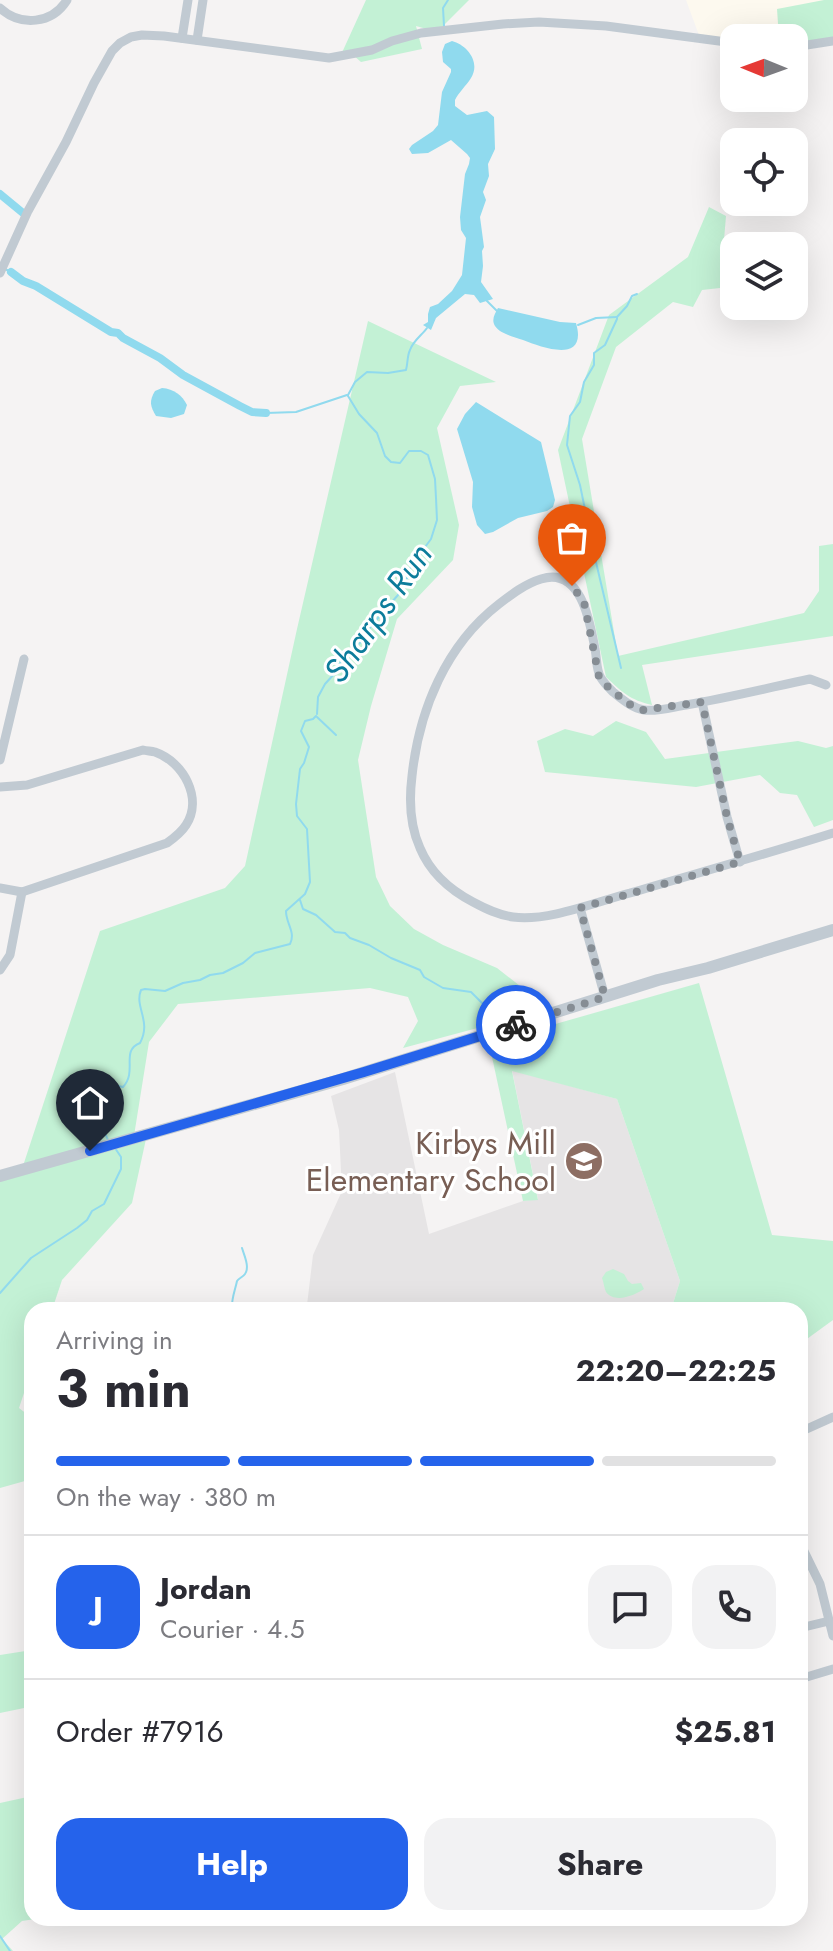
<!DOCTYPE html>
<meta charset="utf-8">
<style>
:root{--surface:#fff;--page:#f2f2f3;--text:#2b2b33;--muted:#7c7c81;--line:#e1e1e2;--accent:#2563eb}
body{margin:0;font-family:Jost,sans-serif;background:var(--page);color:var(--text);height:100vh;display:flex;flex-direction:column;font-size:30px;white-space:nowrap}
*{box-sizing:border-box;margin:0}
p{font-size:26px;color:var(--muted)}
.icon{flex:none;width:44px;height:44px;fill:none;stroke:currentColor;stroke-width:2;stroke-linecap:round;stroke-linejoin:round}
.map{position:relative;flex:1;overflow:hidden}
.drawer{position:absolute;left:24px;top:1302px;width:784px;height:624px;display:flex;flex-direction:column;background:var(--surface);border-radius:24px;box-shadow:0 8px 32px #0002}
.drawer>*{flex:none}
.needle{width:52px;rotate:271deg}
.buttons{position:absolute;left:720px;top:24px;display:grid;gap:16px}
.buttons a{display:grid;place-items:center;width:88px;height:88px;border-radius:16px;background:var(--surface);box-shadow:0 8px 32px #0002;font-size:40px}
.pin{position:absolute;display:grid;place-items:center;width:68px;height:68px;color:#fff;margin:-82px -34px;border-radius:50% 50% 50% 0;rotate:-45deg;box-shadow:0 0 8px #0007}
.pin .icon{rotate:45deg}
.courier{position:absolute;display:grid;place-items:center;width:80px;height:80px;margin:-40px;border:6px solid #2563eb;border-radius:50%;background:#fff;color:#222;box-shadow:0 2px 10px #0007}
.head em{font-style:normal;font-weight:700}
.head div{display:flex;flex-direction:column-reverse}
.head{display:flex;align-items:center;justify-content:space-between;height:136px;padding:0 32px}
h1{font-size:52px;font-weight:700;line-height:60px}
.bar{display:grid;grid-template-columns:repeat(4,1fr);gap:12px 8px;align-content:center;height:96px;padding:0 32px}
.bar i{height:10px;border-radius:6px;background:var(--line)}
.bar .current{background:var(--accent)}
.bar p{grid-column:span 4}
.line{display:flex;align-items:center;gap:20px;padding:0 32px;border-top:2px solid var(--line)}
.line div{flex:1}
.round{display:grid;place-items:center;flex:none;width:84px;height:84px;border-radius:24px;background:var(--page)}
.primary-button{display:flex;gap:16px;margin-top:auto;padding:16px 32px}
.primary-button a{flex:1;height:92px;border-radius:24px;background:var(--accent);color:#fff;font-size:32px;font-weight:700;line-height:92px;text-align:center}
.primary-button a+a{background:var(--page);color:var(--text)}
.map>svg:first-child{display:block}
.commercial{fill:#fdf9ef}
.education{fill:#e6e4e5}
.green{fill:#c3f1d5}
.water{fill:#90daee}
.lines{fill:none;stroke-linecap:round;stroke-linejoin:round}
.stream{stroke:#90daee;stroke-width:2}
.canal{stroke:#90daee;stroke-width:8}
.minor{stroke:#c1cad2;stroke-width:9}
.tertiary{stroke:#c1cad2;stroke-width:12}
.done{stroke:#868d94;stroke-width:8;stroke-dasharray:0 14.4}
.route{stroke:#2563eb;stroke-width:10}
.labels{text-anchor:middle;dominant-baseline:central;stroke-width:6;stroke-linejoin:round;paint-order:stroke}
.education-label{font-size:32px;fill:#785e54;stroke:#fff;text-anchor:end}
.water-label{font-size:34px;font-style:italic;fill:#0c7c9b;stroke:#fff}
</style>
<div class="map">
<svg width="833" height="1951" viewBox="0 0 833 1951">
<rect width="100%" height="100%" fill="#f5f3f3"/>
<polygon class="commercial" points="686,0 833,0 794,38 734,38 734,43 700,38"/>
<polygon class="education" points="512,1070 617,1099 680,1281 671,1310 308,1310 307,1305 313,1255 342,1191 339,1130 331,1096 395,1072 429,1234 523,1201 538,1199"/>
<g class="green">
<polygon points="366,0 469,0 437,32 416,26 422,49 361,62 352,54 340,57"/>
<polygon points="824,0 833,0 833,41 794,47 794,38 779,38 777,9"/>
<path d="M709,207L726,216L720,288L702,290L693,307L673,302L616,347L582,439L618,656L804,613L819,591V546L833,544V636L642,665L652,705C630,700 622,692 606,677L558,450L609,315L688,257Z"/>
<polygon points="368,321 496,382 460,386 437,428 459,525 453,560 397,619 371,706 358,760 376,877 390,906 414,929 443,945 497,968 543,1004 533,1013 403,1048 418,1021 408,997 370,988 178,1004 149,1042 133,1142 146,1139 132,1203 62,1280 52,1310 32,1310 32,1369 19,1408 32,1418 32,1479 0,1488 0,1175 22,1169 100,931 225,888 245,866 297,629"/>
<polygon points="616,721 646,732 665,759 798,741 826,748 833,746 833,820 814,827 797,795 780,793 760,775 696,787 545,772 537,741 565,729 593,736"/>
<polygon points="699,983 772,1235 833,1241 833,1320 800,1344 800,1310 671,1310 680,1281 617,1099 512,1071 538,1200 523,1201 489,1043"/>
<path d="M613,1269L624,1274L628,1281L632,1284L641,1283L644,1289C635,1295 615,1304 606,1292C604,1288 604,1283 602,1278L606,1272Z"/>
<polygon points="32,1650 32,1694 29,1707 0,1713 0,1655"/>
<polygon points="32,1796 32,1918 42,1918 22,1921 2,1939 13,1951 0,1951 0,1803"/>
</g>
<g class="water">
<path d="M452,41C467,45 481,62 471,78C466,86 459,92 455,100V106L467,115L487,111L494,117L495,149L488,164L489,176L483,192L486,200L480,217L484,247L482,251L483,266L481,282L493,299L480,303L474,295L465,294L436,318L431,330L423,325L428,322V314L430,307L438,304L452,291L462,275L466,238L461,230L460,217L465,174L469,164L470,158L467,154L451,140L428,153L412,154L409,149L412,145L433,131L438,125L442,92L451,72V69L443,62L442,52L445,44Z"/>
<path d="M498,308L560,322L576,323C588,364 543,348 523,340C515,337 500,334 495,326C491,319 495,314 498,308Z"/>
<path d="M162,388C174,389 182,395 187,405L184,414L171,418L156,416C150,406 149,401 155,391Z"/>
<polygon points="476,402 541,442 555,500 553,507 547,511 518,518 493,532 485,534 477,525 472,507 473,482 457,429 465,414"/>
</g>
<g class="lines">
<g class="stream">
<polyline points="444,26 443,8 448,0"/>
<polyline points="5,269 11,272"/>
<polyline points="487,301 497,311"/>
<polyline points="578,325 596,318 617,317"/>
<path d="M348,395L355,382L367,372L388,373L406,370C408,363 407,356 410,350C413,341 422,335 427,328"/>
<polyline points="266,413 296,412 347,395"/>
<polyline points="621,668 595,558 580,485 567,445 570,416 580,402 584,382 594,365 594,353 605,345 617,319 617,317 627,306 632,296 637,294"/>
<polyline points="317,714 318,697 325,684 335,673 345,654 360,643 371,626 398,595 406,581 411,566 431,539 437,520 436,498 435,479 428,455 421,451 409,451 400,463 391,462 385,456 377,433 359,414 348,396"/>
<polyline points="317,717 336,735"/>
<polyline points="300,900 303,909 316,915 335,932 345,933 350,938 369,945 391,958 420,970 424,977 443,988 471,992 484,1005 501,1011 513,1010 520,1017"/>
<path d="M108,1140C103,1131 97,1097 103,1087C104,1085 107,1085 109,1084L123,1087C138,1071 120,1051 140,1043C152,1021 134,1007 141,990L145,989L165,991L183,983L200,980L210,975L223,973L243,963L255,953L290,944C296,932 286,924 286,911L305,894L310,882L307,829L297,816L296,804L300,769L304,763L309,747L301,731L305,721L313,719L316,716"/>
<polyline points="0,1293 31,1258 77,1228 87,1220 92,1211 104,1204 121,1169 121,1157 115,1148"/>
<path d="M232,1310C231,1299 235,1291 237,1281C239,1278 243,1277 245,1274C250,1267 244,1255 242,1248"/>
<polyline points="0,1936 10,1951"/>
</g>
<g class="canal">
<polyline points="0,194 23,213"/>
<polyline points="11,272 23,281 36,286 111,332 118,333 123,338 160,358 183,375 240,406 252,412 266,413"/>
</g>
<g class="minor">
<path d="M0,8C21,27 52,24 67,0"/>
<polyline points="182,38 188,0"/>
<polyline points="197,40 203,0"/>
<polyline points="794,47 833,41"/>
<polyline points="0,273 28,211 66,142 94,83 112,51 120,43 131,37 142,35 164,36 329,58 372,50 392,41 421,33 503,24 539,22 606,26 734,43"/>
<path d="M826,685L810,679C768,688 727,698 686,705C673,707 657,712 644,710C632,708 622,699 613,692C609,688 604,683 601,678C596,671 597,658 595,649C590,622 581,566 541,579C525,584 512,594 499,604C446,645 419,710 412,776C409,800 410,826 420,848C430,872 450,890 473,902C486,909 498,915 513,917C547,922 596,902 630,893C698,873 766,854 833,833"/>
<polyline points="702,702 727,817 740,862"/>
<polyline points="0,760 24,659"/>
<path d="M0,787L27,785L143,750C147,751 151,751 155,752C184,762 203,799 186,825C181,833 174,838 167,843L22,892L0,888"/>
<polyline points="580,908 605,997"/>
<polyline points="0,970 10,955 22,892"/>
<polyline points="800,1432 833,1417"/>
<polyline points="800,1543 820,1584 833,1636"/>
<polyline points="800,1628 829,1621"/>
<polyline points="800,1679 833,1669"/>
</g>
<polyline class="tertiary" points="0,1176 343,1079 658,980 708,968 833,930"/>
</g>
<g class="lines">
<polyline class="done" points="516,1025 605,997 580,908 740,862 727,817 702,702 643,710 629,704 609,688 599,677 584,602 572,586"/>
<polyline class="route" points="90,1151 364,1072 516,1025"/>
</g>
<defs>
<symbol id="school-disc" viewBox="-11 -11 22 22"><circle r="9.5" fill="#8d6e63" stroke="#fff"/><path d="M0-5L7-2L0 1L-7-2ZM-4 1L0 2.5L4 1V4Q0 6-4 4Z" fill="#fff"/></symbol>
</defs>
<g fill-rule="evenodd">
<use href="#school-disc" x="562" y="1139" width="44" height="44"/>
</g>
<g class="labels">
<g class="education-label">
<text x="556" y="1143">Kirbys Mill<tspan x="556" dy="37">Elementary School</tspan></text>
</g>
<g class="water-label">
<text transform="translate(378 613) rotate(-55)">Sharps Run</text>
</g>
</g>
</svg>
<div class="buttons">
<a><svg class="needle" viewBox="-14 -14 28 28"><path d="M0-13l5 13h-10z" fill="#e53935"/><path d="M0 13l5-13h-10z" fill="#7c7c81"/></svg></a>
<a><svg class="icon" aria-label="locate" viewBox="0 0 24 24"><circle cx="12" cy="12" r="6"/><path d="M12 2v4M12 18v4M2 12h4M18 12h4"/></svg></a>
<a><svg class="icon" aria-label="layers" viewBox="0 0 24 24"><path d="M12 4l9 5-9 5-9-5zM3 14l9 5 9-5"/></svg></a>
</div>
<div class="pin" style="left:572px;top:586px;background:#ea580c"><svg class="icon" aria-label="bag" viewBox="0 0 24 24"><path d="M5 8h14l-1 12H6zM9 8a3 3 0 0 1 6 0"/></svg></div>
<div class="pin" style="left:90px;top:1151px;background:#1f2937"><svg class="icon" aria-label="home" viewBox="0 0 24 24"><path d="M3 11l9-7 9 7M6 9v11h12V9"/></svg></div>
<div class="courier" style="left:516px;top:1025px"><svg class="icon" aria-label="bike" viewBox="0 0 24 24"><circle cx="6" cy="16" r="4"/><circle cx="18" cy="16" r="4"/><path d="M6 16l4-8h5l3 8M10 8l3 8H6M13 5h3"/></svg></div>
<section class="drawer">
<div class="head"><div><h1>3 min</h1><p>Arriving in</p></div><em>22:20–22:25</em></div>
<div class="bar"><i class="current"></i><i class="current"></i><i class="current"></i><i></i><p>On the way · 380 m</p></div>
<div class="line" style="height:144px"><b class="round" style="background:var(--accent);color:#fff">J</b><div><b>Jordan</b><p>Courier · 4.5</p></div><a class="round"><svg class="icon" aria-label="chat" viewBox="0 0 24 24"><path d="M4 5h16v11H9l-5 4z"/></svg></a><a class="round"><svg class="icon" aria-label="phone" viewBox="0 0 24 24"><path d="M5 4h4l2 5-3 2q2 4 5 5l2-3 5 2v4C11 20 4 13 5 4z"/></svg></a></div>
<div class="line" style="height:104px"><div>Order #7916</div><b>$25.81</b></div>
<div class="primary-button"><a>Help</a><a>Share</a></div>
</section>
</div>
